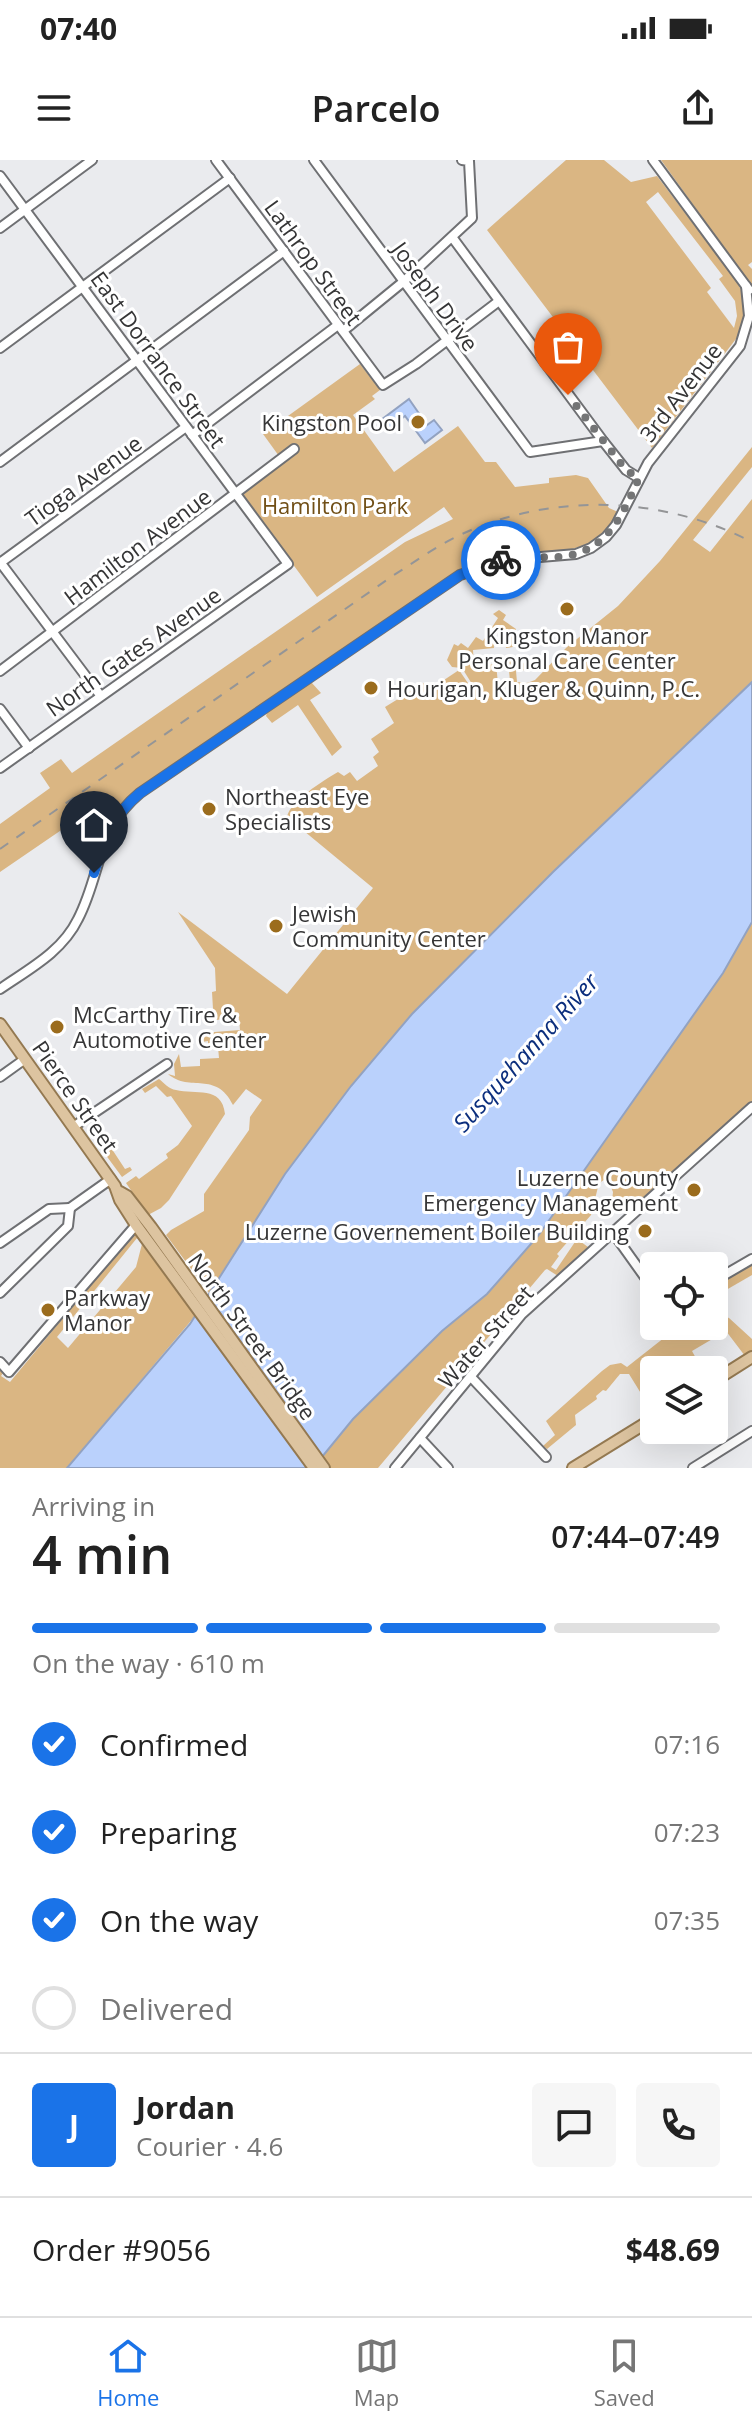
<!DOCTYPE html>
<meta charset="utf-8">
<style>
:root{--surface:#fff;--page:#f6f6f6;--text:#222;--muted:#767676;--line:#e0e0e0;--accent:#1a73e8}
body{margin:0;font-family:"Open Sans",sans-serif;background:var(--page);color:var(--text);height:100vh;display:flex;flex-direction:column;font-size:30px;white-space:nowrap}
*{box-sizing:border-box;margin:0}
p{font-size:26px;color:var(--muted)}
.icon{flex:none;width:44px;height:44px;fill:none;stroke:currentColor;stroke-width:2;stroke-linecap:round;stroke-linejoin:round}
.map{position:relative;height:1308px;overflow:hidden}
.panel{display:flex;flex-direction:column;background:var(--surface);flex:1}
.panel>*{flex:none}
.tools{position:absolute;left:640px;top:1092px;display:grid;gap:16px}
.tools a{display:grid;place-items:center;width:88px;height:88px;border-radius:8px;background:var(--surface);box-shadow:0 8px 32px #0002;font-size:40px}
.pin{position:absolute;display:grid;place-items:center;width:68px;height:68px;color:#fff;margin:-82px -34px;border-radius:50% 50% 50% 0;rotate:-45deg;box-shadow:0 0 8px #0007}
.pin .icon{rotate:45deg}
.courier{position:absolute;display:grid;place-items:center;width:80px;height:80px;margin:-40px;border:6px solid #1a73e8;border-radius:50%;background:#fff;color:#222;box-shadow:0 2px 10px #0007}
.head em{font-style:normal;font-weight:600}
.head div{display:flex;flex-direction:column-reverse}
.head{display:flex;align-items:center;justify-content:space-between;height:136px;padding:0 32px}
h1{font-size:52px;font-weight:600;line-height:60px}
.bar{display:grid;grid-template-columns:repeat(4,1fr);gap:12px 8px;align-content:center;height:96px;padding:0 32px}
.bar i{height:10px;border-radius:6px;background:var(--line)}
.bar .active{background:var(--accent)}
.bar p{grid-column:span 4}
.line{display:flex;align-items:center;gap:20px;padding:0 32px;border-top:2px solid var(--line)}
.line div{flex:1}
.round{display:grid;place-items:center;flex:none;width:84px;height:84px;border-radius:8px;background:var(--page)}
ol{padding:0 32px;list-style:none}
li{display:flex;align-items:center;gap:24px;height:88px}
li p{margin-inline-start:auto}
li .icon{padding:8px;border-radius:50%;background:var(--accent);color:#fff;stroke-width:4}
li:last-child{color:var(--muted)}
li i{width:44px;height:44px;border:4px solid var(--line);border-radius:50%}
.status{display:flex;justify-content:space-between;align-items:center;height:56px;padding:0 40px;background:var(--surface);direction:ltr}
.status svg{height:22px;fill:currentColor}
header{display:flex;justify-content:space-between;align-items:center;height:104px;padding:0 32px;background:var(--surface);font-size:36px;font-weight:600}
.tabs{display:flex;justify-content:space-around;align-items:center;height:112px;border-top:2px solid var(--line);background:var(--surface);font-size:22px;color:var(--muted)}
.tabs a{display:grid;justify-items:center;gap:4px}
.tabs .active{color:var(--accent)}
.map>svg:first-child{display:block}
.green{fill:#dab683;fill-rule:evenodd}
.water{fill:#bad1fc;stroke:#92a2c1;stroke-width:2}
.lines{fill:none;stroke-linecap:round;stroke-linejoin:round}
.minor-casing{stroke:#6f7073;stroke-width:12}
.major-casing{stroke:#947951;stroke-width:14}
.minor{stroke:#fff;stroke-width:8}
.major{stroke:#ddc4a0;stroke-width:10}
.rail{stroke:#949597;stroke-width:2;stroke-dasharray:10 10;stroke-linecap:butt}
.done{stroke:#747576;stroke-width:8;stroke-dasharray:0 14.4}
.route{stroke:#1a73e8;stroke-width:10}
.poi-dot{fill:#9b6c1d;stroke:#fff;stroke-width:3}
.labels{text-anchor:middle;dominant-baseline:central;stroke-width:6;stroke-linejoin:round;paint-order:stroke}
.street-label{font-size:22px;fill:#353536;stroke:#fff}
.poi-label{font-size:22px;fill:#353536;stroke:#fff;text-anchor:start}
.park-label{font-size:22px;fill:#704e15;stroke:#fff}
.water-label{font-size:24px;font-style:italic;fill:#0b2e7d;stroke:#fff}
</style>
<div class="status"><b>07:40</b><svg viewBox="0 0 49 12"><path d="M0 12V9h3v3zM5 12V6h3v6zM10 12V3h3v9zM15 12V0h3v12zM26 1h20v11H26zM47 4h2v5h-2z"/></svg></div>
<header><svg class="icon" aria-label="menu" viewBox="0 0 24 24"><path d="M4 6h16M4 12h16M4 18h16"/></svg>Parcelo<svg class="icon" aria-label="share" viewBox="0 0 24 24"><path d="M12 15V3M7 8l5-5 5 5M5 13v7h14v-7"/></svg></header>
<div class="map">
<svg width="752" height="1308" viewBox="0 0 752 1308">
<rect width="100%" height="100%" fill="#eaebee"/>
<g class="green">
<path d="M566,0H604L631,22L657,16L736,120L743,134L745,152L739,175L652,288L487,70ZM658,32L723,116L719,119L735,141L737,156L734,168L707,132L711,128L646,42Z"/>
<polygon points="661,0 752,0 752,102 748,105 752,109 752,127"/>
<path d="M360,204L380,230L372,236L375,239L353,255L394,312L458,266L485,302H496L515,327L549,323V318L576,315L588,318L609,348L618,352C590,402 555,387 507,395C488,398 471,406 453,414L136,631L109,660L95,691H91L86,684L91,681L76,660L0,712V664L50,628L40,613L61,599L72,613L405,382L453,359L444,347L317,437L241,334L284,303L263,274Z"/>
<path d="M752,287V307L693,380L710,392L752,339V522L553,712L412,854L351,926L285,1014L209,1133L166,1075L171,1070L204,1051V1034L249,970L250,957L262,940L246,929L233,945C216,910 190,933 168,914L175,916L174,904L179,894L181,907L200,906V899L219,898L218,887H208V881L202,882V873L240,870L239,858L202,861L213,849L212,832L216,831L215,808L178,752L287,834L373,728L287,657C290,641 323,621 338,612L344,616L350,612L357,621L378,606L373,597L379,592L371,579L394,563L385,547L424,523L429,530L459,510L470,526L472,524L462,508L452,507L447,500L454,484L458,486L461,483L468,488L476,477L483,481L498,458L493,454L499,450L506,455L503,460L516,469L513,487L506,488L504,473L493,474L494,488L473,490L474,506L496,504L499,533L511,532L508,500L515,499L516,504L525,503V510L516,511L517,522L527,523L535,520L567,487L618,446L660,401Z"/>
<polygon points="311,522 321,533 310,540 342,587 332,596 298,545 272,563 266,556 267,553"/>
<polygon points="752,762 752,945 633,1050 629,1050 612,1041 613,1032 609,1022 604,1020 599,1023 591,1055 557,1094 559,1096 551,1107 556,1110 577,1079 588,1087 558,1116 547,1109 545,1110 378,1308 313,1308 353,1259 442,1171 487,1134 538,1076 723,813"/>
<path d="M159,919C164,923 169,929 176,930C195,935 222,925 225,954L169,1040L161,1048L148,1055L126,1023L136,1016L139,1019L168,998L166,994L178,985L192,966L171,936L167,937L156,926L145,933L142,929Z"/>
<polygon points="102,974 125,1009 130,1007 132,1010 122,1017 94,979"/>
<path d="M132,1075H135L195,1156L67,1308H0V1210L3,1213L1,1216L10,1222ZM137,1078L142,1084L136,1107L68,1188L57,1177Z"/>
<polygon points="752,1103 752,1115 714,1137 714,1125"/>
<polygon points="721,1155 729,1158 752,1179 752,1192 745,1196 726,1171 692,1191 698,1202 685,1210 654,1210 654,1247 650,1248 629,1214 620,1214 606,1231 603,1230 596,1236 597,1239 575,1255 576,1265 547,1289 543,1286 555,1275 546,1261 602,1211 610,1205 621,1203 627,1207 674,1170 673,1166 681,1166 687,1175 701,1166 714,1166 714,1157"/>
</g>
<g class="water">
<polygon points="409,239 427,265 434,260 442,270 425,283 405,256 388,269 381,260"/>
<polygon points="752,522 752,762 723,813 538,1076 487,1134 442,1171 353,1259 313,1308 67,1308 190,1164 285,1014 351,926 412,854 553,712"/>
</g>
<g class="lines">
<defs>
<g id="minor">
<polyline points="216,0 383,225 416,204 499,141"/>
<polyline points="314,0 530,292 603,281"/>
<polyline points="653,0 749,130"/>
<polyline points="0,16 288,404 0,608"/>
<polyline points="0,68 92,0"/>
<polyline points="452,77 603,281 626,310 639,318"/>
<polyline points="343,171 403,122 472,58 469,1 462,0"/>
<polyline points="0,188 230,18"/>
<polyline points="192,275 338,165"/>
<polyline points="0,302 284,91"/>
<polyline points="0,402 100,535"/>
<polyline points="0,403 186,267"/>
<polyline points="0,511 294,289"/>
<polyline points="0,549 29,588"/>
<path d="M0,829C29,809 62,792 78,759C102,713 96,669 140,633L460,415L505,400L576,394L591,388L606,377L616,365L648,303L740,186L749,156L746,126"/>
<polyline points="0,917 25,899"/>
<polyline points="73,967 167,904"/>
<polyline points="70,1048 111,1019"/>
<polyline points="614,1074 654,1130"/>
<polyline points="0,1083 49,1049 70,1048"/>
<polyline points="714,1121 752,1099"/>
<polyline points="0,1133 68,1066 70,1048"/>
<polyline points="0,1202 9,1212 136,1065"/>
<polyline points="471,1217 546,1297"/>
<polyline points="420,1278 448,1308"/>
<polyline points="395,1308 522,1154 752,947"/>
<polyline points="693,1308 752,1271"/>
</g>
<g id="major">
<polyline points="0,864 115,1026 120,1040 136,1065 314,1308"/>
<polyline points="120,1032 127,1036 151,1067 324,1308"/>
<polyline points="714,1221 752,1197"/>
<polyline points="573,1308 654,1258"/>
</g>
</defs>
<use href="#minor" class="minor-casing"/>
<use href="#major" class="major-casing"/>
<use href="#minor" class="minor"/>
<use href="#major" class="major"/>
<path class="rail" d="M0,689L394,415C416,401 438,385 462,374C554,332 663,336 752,382"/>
</g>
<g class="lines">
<path class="done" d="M501,400C520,396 539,398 558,397C605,394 622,357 639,318L626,310L568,235"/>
<path class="route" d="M94,713C104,680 113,655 140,633L460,415L501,400"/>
</g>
<g class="poi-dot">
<circle cx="418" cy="262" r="8"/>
<circle cx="567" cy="449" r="8"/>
<circle cx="371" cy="528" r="8"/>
<circle cx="209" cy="649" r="8"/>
<circle cx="276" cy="766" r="8"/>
<circle cx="57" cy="867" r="8"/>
<circle cx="694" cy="1030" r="8"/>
<circle cx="645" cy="1071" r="8"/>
<circle cx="48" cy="1150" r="8"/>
</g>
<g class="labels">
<g class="street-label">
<text transform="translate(314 102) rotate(54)">Lathrop Street</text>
<text transform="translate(436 136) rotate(54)">Joseph Drive</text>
<text transform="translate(159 199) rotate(54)">East Dorrance Street</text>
<text transform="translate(680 232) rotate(-52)">3rd Avenue</text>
<text transform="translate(83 320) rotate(-36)">Tioga Avenue</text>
<text transform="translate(137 386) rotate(-37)">Hamilton Avenue</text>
<text transform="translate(133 491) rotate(-35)">North Gates Avenue</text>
<text transform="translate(76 936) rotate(55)">Pierce Street</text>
<text transform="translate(253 1176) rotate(54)">North Street Bridge</text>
<text transform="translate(485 1176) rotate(-48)">Water Street</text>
</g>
<g class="poi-label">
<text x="402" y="262" text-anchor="end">Kingston Pool</text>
<text x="567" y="475" text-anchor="middle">Kingston Manor<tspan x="567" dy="25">Personal Care Center</tspan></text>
<text x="387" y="528">Hourigan, Kluger &amp; Quinn, P.C.</text>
<text x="225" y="636">Northeast Eye<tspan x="225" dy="25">Specialists</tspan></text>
<text x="292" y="753">Jewish<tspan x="292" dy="25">Community Center</tspan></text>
<text x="73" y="854">McCarthy Tire &amp;<tspan x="73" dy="25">Automotive Center</tspan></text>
<text x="678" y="1017" text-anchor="end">Luzerne County<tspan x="678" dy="25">Emergency Management</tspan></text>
<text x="629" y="1071" text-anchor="end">Luzerne Governement Boiler Building</text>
<text x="64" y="1137">Parkway<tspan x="64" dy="25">Manor</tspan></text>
</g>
<g class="park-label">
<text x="335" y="345">Hamilton Park</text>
</g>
<g class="water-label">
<text transform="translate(525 892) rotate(-48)">Susquehanna River</text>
</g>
</g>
</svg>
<div class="tools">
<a><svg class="icon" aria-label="locate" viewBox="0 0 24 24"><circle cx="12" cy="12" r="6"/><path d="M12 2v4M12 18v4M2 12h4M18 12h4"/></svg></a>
<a><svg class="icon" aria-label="layers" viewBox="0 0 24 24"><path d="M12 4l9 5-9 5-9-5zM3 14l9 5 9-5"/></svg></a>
</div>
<div class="pin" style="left:568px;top:235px;background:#ea580c"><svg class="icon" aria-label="bag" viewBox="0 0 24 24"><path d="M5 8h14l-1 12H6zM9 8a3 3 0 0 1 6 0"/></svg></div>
<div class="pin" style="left:94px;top:713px;background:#1f2937"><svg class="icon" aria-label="home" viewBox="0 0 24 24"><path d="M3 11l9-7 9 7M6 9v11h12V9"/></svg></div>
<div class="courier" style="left:501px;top:400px"><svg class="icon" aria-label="bike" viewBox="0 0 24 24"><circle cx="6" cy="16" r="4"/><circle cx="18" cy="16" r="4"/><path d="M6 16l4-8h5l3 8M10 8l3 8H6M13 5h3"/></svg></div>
</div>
<section class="panel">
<div class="head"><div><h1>4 min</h1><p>Arriving in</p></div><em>07:44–07:49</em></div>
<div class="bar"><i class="active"></i><i class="active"></i><i class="active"></i><i></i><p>On the way · 610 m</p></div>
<ol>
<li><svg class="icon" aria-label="check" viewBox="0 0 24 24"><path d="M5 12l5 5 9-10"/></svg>Confirmed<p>07:16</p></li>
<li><svg class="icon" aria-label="check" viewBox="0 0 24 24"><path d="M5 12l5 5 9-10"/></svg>Preparing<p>07:23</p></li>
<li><svg class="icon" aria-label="check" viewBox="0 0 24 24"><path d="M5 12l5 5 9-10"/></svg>On the way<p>07:35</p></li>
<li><i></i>Delivered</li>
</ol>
<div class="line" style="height:144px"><b class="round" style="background:var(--accent);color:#fff">J</b><div><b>Jordan</b><p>Courier · 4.6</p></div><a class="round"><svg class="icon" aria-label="chat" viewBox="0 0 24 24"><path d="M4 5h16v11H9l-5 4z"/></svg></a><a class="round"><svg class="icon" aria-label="phone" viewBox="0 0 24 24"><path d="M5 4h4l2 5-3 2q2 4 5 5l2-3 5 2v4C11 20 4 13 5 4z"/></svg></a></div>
<div class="line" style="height:104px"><div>Order #9056</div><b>$48.69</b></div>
</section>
<nav class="tabs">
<a class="active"><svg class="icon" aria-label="home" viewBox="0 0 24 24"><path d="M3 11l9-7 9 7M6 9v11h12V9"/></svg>Home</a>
<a><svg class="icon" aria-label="map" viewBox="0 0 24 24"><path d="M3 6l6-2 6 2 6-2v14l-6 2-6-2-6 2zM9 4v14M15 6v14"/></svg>Map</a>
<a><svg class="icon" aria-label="saved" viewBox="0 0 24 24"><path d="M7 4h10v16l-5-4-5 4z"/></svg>Saved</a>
</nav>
